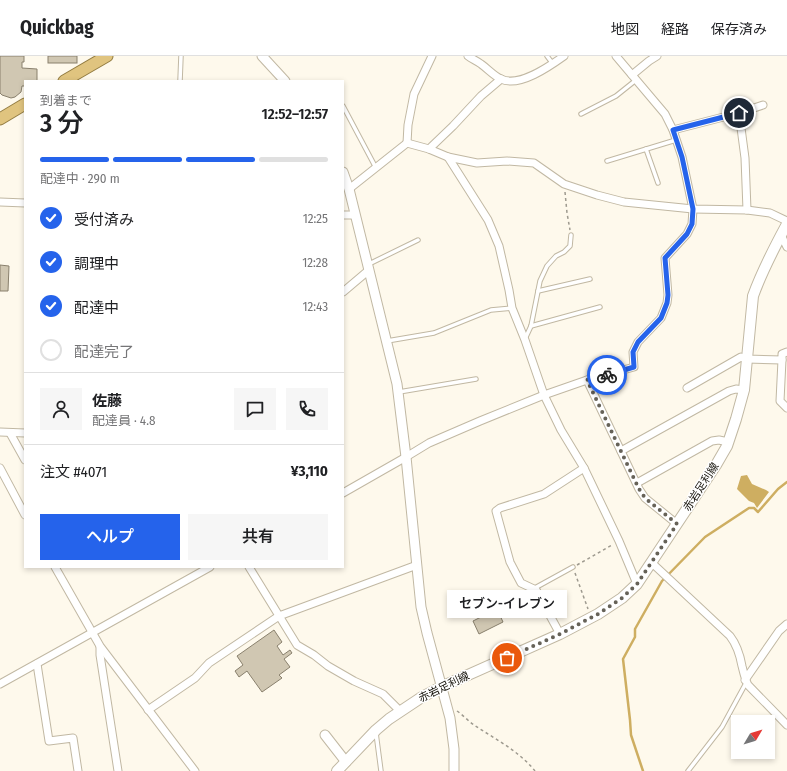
<!DOCTYPE html>
<html lang="ja">
<meta charset="utf-8">
<style>
:root{--surface:#fff;--page:#f6f6f6;--text:#202124;--muted:#757577;--line:#e0e0e0;--accent:#2563eb}
body{margin:0;font-family:"Fira Sans Condensed","Noto Sans JP",sans-serif;background:var(--page);color:var(--text);height:100vh;display:flex;flex-direction:column;font-size:15px;white-space:nowrap}
*{box-sizing:border-box;margin:0}
p{font-size:13px;color:var(--muted)}
.icon{flex:none;width:22px;height:22px;fill:none;stroke:currentColor;stroke-width:2;stroke-linecap:round;stroke-linejoin:round}
.map{position:relative;flex:1;overflow:hidden}
.side{position:absolute;left:24px;top:24px;width:320px;height:488px;display:flex;flex-direction:column;background:var(--surface);border-radius:0px;box-shadow:0 2px 6px #0003}
.side>*{flex:none}
.needle{width:26px;rotate:52deg}
.tools{position:absolute;left:731px;top:659px;display:grid;gap:8px}
.tools a{display:grid;place-items:center;width:44px;height:44px;border-radius:0px;background:var(--surface);box-shadow:0 2px 6px #0003;font-size:20px}
.pin{position:absolute;display:grid;place-items:center;width:34px;height:34px;color:#fff;margin:-17px;border:2px solid #fff;border-radius:50%;box-shadow:0 1px 4px #0007}
.courier{position:absolute;display:grid;place-items:center;width:40px;height:40px;margin:-20px;border:3px solid #2563eb;border-radius:50%;background:#fff;color:#222;box-shadow:0 1px 5px #0007}
.bubble{position:absolute;height:28px;border-radius:0px;background:var(--surface);box-shadow:0 2px 6px #0003;font-size:13px;font-weight:600;line-height:28px;text-align:center}
.head em{font-style:normal;font-weight:600}
.head div{display:flex;flex-direction:column-reverse}
.head{display:flex;align-items:center;justify-content:space-between;height:68px;padding:0 16px}
h1{font-size:26px;font-weight:600;line-height:30px}
.bar{display:grid;grid-template-columns:repeat(4,1fr);gap:6px 4px;align-content:center;height:48px;padding:0 16px}
.bar i{height:5px;border-radius:3px;background:var(--line)}
.bar .current{background:var(--accent)}
.bar p{grid-column:span 4}
.line{display:flex;align-items:center;gap:10px;padding:0 16px;border-top:1px solid var(--line)}
.line div{flex:1}
.round{display:grid;place-items:center;flex:none;width:42px;height:42px;border-radius:0px;background:var(--page)}
ol{padding:0 16px;list-style:none}
li{display:flex;align-items:center;gap:12px;height:44px}
li p{margin-inline-start:auto}
li .icon{padding:4px;border-radius:50%;background:var(--accent);color:#fff;stroke-width:4}
li:last-child{color:var(--muted)}
li i{width:22px;height:22px;border:2px solid var(--line);border-radius:50%}
.primary-button{display:flex;gap:8px;margin-top:auto;padding:8px 16px}
.primary-button a{flex:1;height:46px;border-radius:0px;background:var(--accent);color:#fff;font-size:16px;font-weight:600;line-height:46px;text-align:center}
.primary-button a+a{background:var(--page);color:var(--text)}
header{display:flex;align-items:center;gap:24px;box-sizing:border-box;height:56px;padding:0 20px;background:var(--surface);border-bottom:1px solid var(--line)}
header strong{font-size:19px}
nav{display:flex;gap:22px;margin-inline-start:auto;font-size:14px}
.map>svg:first-child{display:block}
.water{fill:#ceae61}
.lines{fill:none;stroke-linecap:round;stroke-linejoin:round}
.stream{stroke:#ceae61;stroke-width:2.5}
.building{fill:#d0c7b2;stroke:#89806d}
.service-casing{stroke:#c1b8a3;stroke-width:5.5}
.minor-casing{stroke:#c1b8a3;stroke-width:9}
.tertiary-casing{stroke:#c1b8a3;stroke-width:11}
.secondary-casing{stroke:#c1b8a3;stroke-width:12}
.trunk-casing{stroke:#937c41;stroke-width:13}
.path{stroke:#9e9a8f;stroke-width:1.5;stroke-dasharray:3 3;stroke-linecap:butt}
.service{stroke:#fff;stroke-width:3.5}
.minor{stroke:#fff;stroke-width:7}
.tertiary{stroke:#fff;stroke-width:9}
.secondary{stroke:#fff;stroke-width:10}
.trunk{stroke:#e0c47f;stroke-width:11}
.done{stroke:#666258;stroke-width:4;stroke-dasharray:0 7.2}
.route{stroke:#2563eb;stroke-width:5}
.labels{text-anchor:middle;dominant-baseline:central;stroke-width:3;stroke-linejoin:round;paint-order:stroke}
.street-label{font-size:11px;fill:#141109;stroke:#fff}
</style>
<header>
<strong>Quickbag</strong>
<nav><a>地図</a><a>経路</a><a>保存済み</a></nav>
</header>
<div class="map">
<svg width="787" height="715" viewBox="0 0 787 715">
<rect width="100%" height="100%" fill="#fef9ec"/>
<polygon class="water" points="747,419 752,428 766,434 769,436 757,452 754,447 749,445 737,433 741,420"/>
<g class="lines">
<polyline class="stream" points="643,715 631,679 630,664 623,603 635,581 635,573 662,525 705,481 749,452 754,452 758,456 778,433 787,426"/>
</g>
<g class="building">
<polygon points="0,0 24,0 24,6 22,6 22,12 37,13 37,25 25,25 25,30 22,30 21,36 15,41 11,42 2,39 0,37"/>
<rect x="48" y="0" width="29" height="7"/>
<polygon points="0,209 9,210 8,235 0,235"/>
<polygon points="497,553 503,566 479,578 473,565"/>
<polygon points="274,574 282,586 277,590 283,599 290,594 292,597 284,603 290,611 279,619 282,622 262,636 247,615 239,621 235,615 243,609 237,600"/>
</g>
<g class="lines">
<defs>
<g id="service">
<polyline points="547,0 553,8"/>
<polyline points="180,25 181,0"/>
<polyline points="343,50 376,112"/>
<polyline points="581,58 616,40 636,24"/>
<polyline points="646,93 658,127"/>
<polyline points="607,105 676,84"/>
<polyline points="369,208 418,184"/>
<polyline points="538,235 590,223"/>
<polyline points="531,270 600,251"/>
<polyline points="525,283 531,270 540,225 547,210 556,200 564,196 570,190 571,179"/>
<polyline points="387,285 434,277 491,254 512,252"/>
<polyline points="399,336 476,323"/>
<polyline points="533,533 573,511"/>
<polyline points="376,677 381,715"/>
<polyline points="688,715 722,671 746,627"/>
</g>
<g id="minor">
<path d="M468,0C472,3 477,5 481,8C488,13 494,20 501,23C519,32 550,10 564,0"/>
<polyline points="632,19 649,5 657,0"/>
<polyline points="673,74 739,57"/>
<polyline points="407,87 408,69 414,38 432,0"/>
<polyline points="429,93 453,70 481,40 501,23"/>
<polyline points="448,101 488,164 499,190 509,234 512,252 525,284 544,339 561,374 584,412 619,485 637,528"/>
<polyline points="349,133 407,87 429,93 448,101 477,107 507,105 534,107 564,128 597,139 624,146 693,153 747,154 770,157 787,165"/>
<polyline points="0,146 25,147"/>
<polyline points="747,154 745,102 739,57 763,49"/>
<polyline points="343,159 355,159"/>
<polyline points="781,179 787,191"/>
<polyline points="343,236 369,214"/>
<polyline points="782,304 780,345 787,352"/>
<polyline points="587,324 639,433 645,442 677,468"/>
<polyline points="687,332 741,301 747,303 782,304 782,298 787,296"/>
<polyline points="0,376 25,377"/>
<polyline points="10,377 25,404"/>
<polyline points="621,395 729,335 736,333 744,334"/>
<polyline points="0,412 25,459"/>
<polyline points="637,427 712,385 719,384 728,386"/>
<polyline points="343,437 406,401 429,387 480,365 544,339 587,324 634,311 633,296 638,286 661,262 667,247 668,239 665,202 687,178 692,168 693,153 682,101 673,74 665,58 616,0"/>
<path d="M652,507L730,580C737,589 740,599 742,610C744,618 745,623 748,629L787,669"/>
<polyline points="55,511 100,590 195,715"/>
<polyline points="249,511 297,589 314,599 328,610 354,625 383,638 400,655"/>
<polyline points="560,578 536,534 521,527 510,506 496,455 500,452 544,438 584,412"/>
<polyline points="100,591 100,599 118,715"/>
<polyline points="37,608 49,685 73,682 78,715"/>
<polyline points="745,624 779,575 787,568"/>
<polyline points="0,628 210,511"/>
<polyline points="148,654 195,622 209,607 279,560 417,509"/>
</g>
<g id="tertiary">
<polyline points="262,0 285,25"/>
<polyline points="343,116 349,133 397,328 406,401 421,551 427,577 450,662 454,693 454,715"/>
<polyline points="325,679 346,706"/>
</g>
<path id="secondary" d="M337,715L376,674L389,663L422,641L441,631L560,578L598,558L622,542L637,528L716,409L727,390L736,363L744,334L753,240C762,215 774,192 787,168"/>
<g id="trunk">
<polyline points="64,25 107,0"/>
<polyline points="0,63 25,48"/>
</g>
</defs>
<use href="#service" class="service-casing"/>
<use href="#minor" class="minor-casing"/>
<use href="#tertiary" class="tertiary-casing"/>
<use href="#secondary" class="secondary-casing"/>
<use href="#trunk" class="trunk-casing"/>
<g class="path">
<polyline points="565,136 567,157 570,174"/>
<polyline points="577,509 612,489"/>
<polyline points="575,517 588,553"/>
<path d="M457,655C463,659 468,665 474,669C495,683 519,695 535,715"/>
</g>
<use href="#service" class="service"/>
<use href="#minor" class="minor"/>
<use href="#tertiary" class="tertiary"/>
<use href="#secondary" class="secondary"/>
<use href="#trunk" class="trunk"/>
</g>
<g class="lines">
<polyline class="done" points="507,602 560,578 598,558 622,542 637,528 677,468 645,442 639,433 587,324 607,319"/>
<polyline class="route" points="607,319 634,311 633,296 638,286 661,262 667,247 668,239 665,202 687,178 692,168 693,153 682,101 673,74 739,57"/>
</g>
<g class="labels">
<g class="street-label">
<text transform="translate(701 431) rotate(-57)">赤岩足利線</text>
<text transform="translate(444 631) rotate(-26)">赤岩足利線</text>
</g>
</g>
</svg>
<div class="tools">
<a><svg class="needle" viewBox="-14 -14 28 28"><path d="M0-13l5 13h-10z" fill="#e53935"/><path d="M0 13l5-13h-10z" fill="#757577"/></svg></a>
</div>
<div class="pin" style="left:507px;top:602px;background:#ea580c"><svg class="icon" aria-label="bag" viewBox="0 0 24 24"><path d="M5 8h14l-1 12H6zM9 8a3 3 0 0 1 6 0"/></svg></div>
<div class="pin" style="left:739px;top:57px;background:#1f2937"><svg class="icon" aria-label="home" viewBox="0 0 24 24"><path d="M3 11l9-7 9 7M6 9v11h12V9"/></svg></div>
<div class="courier" style="left:607px;top:319px"><svg class="icon" aria-label="bike" viewBox="0 0 24 24"><circle cx="6" cy="16" r="4"/><circle cx="18" cy="16" r="4"/><path d="M6 16l4-8h5l3 8M10 8l3 8H6M13 5h3"/></svg></div>
<div class="bubble" style="left:447px;top:534px;width:120px">セブン-イレブン</div>
<section class="side">
<div class="head"><div><h1>3 分</h1><p>到着まで</p></div><em>12:52–12:57</em></div>
<div class="bar"><i class="current"></i><i class="current"></i><i class="current"></i><i></i><p>配達中 · 290 m</p></div>
<ol>
<li><svg class="icon" aria-label="check" viewBox="0 0 24 24"><path d="M5 12l5 5 9-10"/></svg>受付済み<p>12:25</p></li>
<li><svg class="icon" aria-label="check" viewBox="0 0 24 24"><path d="M5 12l5 5 9-10"/></svg>調理中<p>12:28</p></li>
<li><svg class="icon" aria-label="check" viewBox="0 0 24 24"><path d="M5 12l5 5 9-10"/></svg>配達中<p>12:43</p></li>
<li><i></i>配達完了</li>
</ol>
<div class="line" style="height:72px"><a class="round"><svg class="icon" aria-label="person" viewBox="0 0 24 24"><circle cx="12" cy="8" r="4"/><path d="M4 21q1-7 8-7t8 7"/></svg></a><div><b>佐藤</b><p>配達員 · 4.8</p></div><a class="round"><svg class="icon" aria-label="chat" viewBox="0 0 24 24"><path d="M4 5h16v11H9l-5 4z"/></svg></a><a class="round"><svg class="icon" aria-label="phone" viewBox="0 0 24 24"><path d="M5 4h4l2 5-3 2q2 4 5 5l2-3 5 2v4C11 20 4 13 5 4z"/></svg></a></div>
<div class="line" style="height:52px"><div>注文 #4071</div><b>¥3,110</b></div>
<div class="primary-button"><a>ヘルプ</a><a>共有</a></div>
</section>
</div>
